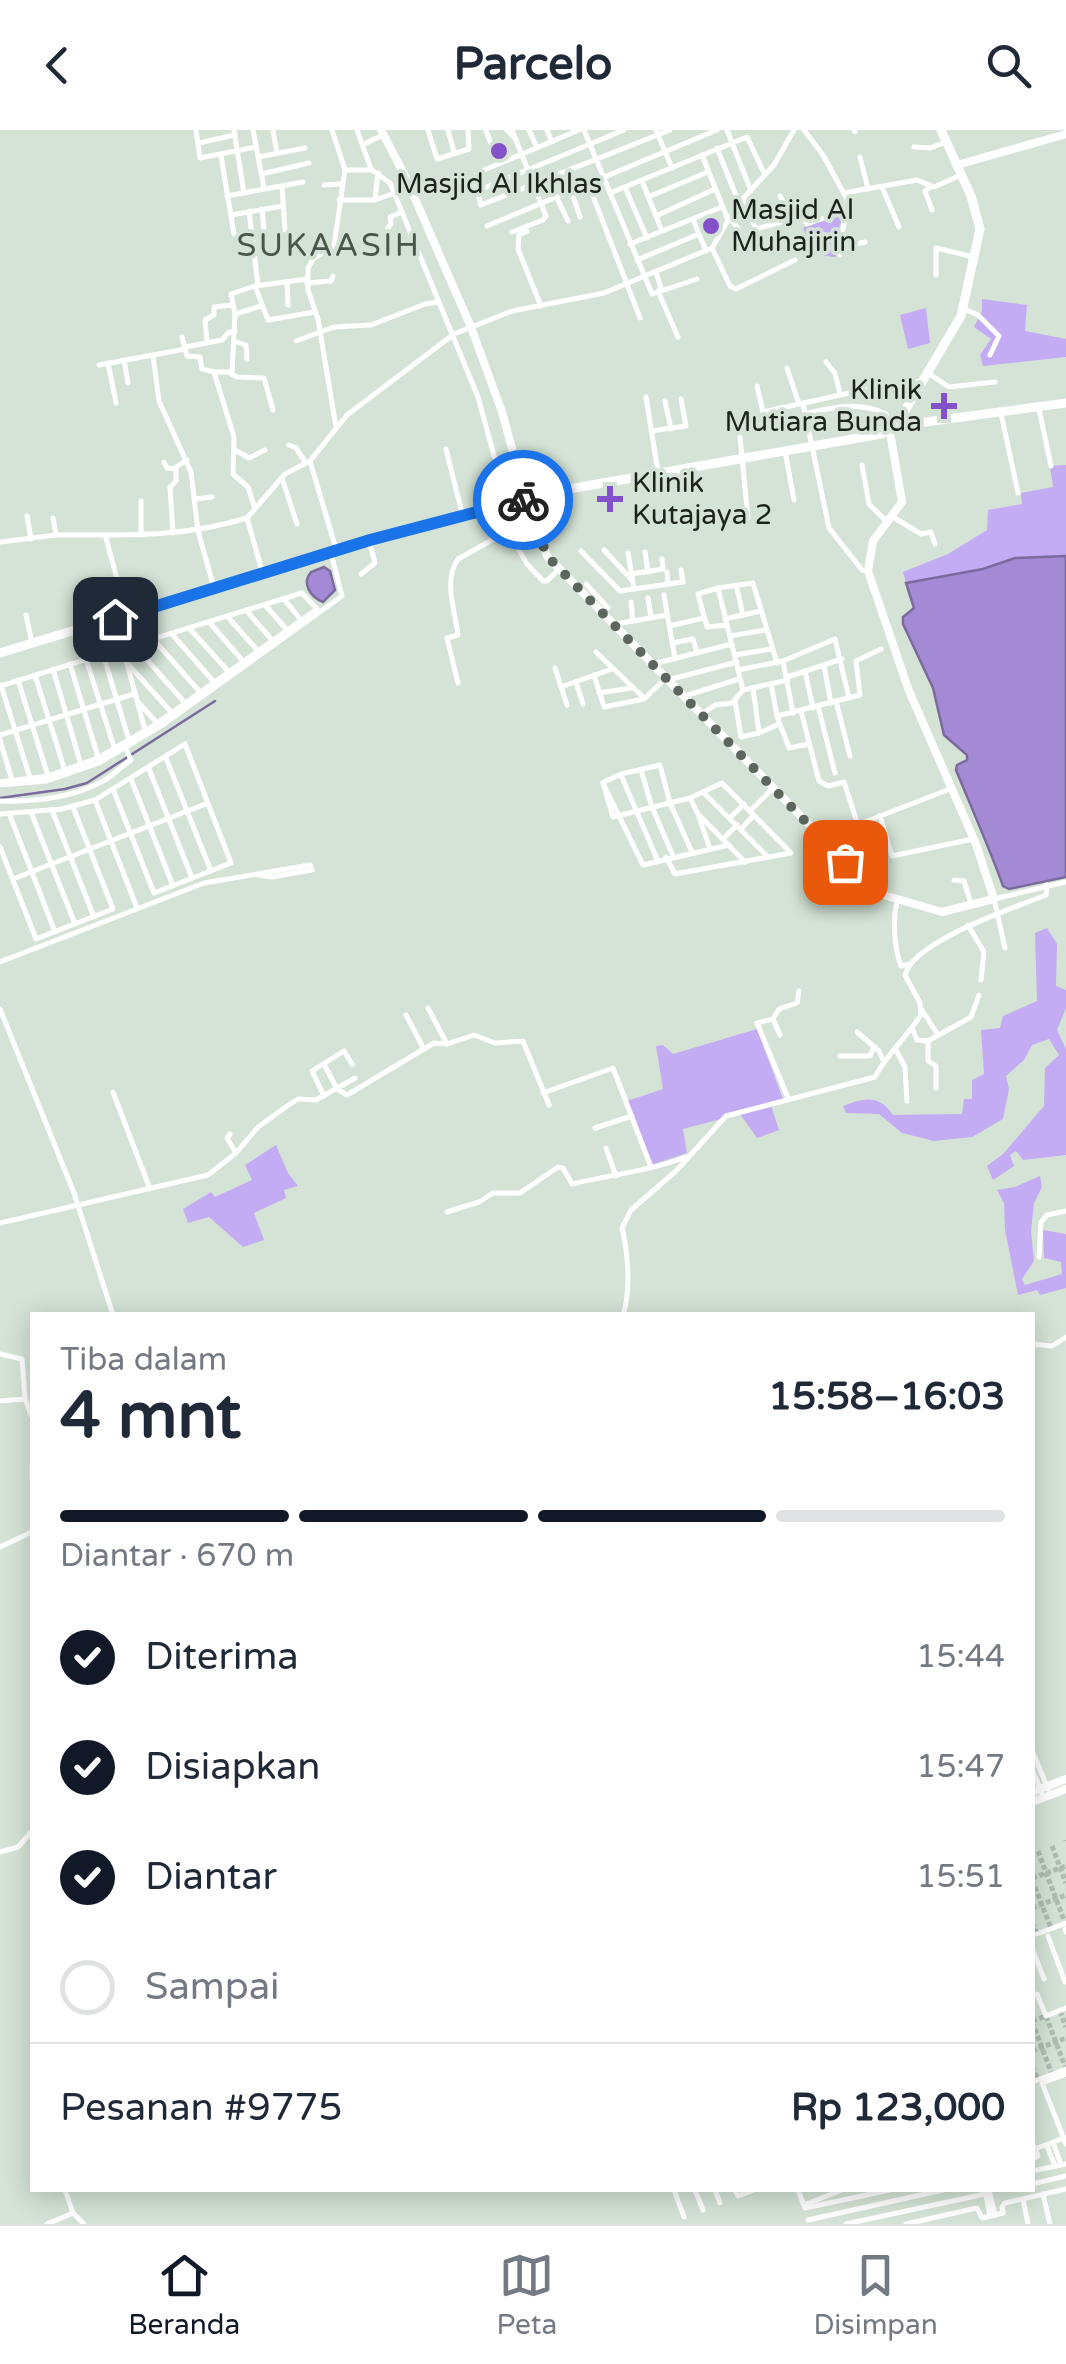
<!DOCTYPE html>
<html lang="id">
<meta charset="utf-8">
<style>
:root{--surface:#fff;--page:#f6f6f7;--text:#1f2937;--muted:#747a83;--line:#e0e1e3;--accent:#111827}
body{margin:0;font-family:"Varela Round",sans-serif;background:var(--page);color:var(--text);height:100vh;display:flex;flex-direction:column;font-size:38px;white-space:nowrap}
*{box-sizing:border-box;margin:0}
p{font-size:32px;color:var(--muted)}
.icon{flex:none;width:55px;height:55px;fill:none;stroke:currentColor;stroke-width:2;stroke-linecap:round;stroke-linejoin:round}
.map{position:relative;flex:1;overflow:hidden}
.sheet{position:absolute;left:30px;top:1182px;width:1005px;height:880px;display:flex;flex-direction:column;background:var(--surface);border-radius:0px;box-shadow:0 5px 25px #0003}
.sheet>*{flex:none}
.pin{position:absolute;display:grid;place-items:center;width:85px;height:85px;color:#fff;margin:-42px;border-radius:20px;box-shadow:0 5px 15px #0006}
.courier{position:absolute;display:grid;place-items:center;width:100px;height:100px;margin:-50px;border:8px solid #1a73e8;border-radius:50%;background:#fff;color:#222;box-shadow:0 2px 12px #0007}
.headline em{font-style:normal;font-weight:800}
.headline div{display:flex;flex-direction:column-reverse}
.headline{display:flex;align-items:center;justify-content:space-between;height:170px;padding:0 30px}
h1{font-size:65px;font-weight:800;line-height:75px}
.bar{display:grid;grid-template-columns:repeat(4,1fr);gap:15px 10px;align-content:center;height:120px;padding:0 30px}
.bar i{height:12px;border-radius:8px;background:var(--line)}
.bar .on{background:var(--accent)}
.bar p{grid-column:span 4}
.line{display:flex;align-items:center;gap:25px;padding:0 30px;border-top:2px solid var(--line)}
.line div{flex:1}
ol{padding:0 30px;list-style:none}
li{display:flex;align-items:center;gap:30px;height:110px}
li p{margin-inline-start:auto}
li .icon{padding:10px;border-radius:50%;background:var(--accent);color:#fff;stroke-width:4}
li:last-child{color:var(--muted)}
li i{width:55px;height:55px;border:5px solid var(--line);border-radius:50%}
header{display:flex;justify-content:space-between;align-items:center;height:130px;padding:0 30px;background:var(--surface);font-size:45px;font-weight:800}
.tabs{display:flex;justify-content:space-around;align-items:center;height:140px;border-top:2px solid var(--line);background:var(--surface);font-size:28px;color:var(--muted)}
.tabs a{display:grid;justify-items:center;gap:5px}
.tabs .on{color:var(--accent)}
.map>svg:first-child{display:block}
.green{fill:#c4acf4}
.water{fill:#a48ad4;stroke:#7b6b9d;stroke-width:2.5}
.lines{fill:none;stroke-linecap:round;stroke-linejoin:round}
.stream{stroke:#7b6b9d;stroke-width:2.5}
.minor-tunnel{stroke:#afbcb0;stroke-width:5;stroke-dasharray:5 2.5;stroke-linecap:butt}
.minor{stroke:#fff;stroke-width:5}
.tertiary{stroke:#fff;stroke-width:8}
.secondary{stroke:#fff;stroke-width:9}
.done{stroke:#5c665d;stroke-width:10;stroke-dasharray:0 18}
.route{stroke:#1a73e8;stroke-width:12}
.poi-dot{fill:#8351ca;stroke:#d4e3d5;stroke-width:4}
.labels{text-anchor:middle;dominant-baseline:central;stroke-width:8;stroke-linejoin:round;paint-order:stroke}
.poi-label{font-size:28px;fill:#1c221c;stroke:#d4e3d5;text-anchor:start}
.quarter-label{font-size:32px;letter-spacing:2.5px;fill:#485548;stroke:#d4e3d5}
</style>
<header><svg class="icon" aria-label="back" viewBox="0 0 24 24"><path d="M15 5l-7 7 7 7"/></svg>Parcelo<svg class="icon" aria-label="search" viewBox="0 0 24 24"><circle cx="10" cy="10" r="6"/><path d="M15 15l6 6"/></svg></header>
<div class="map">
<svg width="1066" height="2094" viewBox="0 0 1066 2094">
<rect width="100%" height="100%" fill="#d4e3d5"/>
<g class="green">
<path d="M845,81L837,103L836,127C814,126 811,117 803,98Z"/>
<polygon points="982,169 1027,175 1025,201 1066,209 1066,227 983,236 980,225 991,209 974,197 982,181"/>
<polygon points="926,178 930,213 908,219 900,185"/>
<polygon points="1066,335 1066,426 1015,428 983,439 906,453 903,442 948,424 987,400 988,380 1022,374 1021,363 1053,357 1050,336"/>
<path d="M1047,798L1057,814L1056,856L1066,860V878L1057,900L1066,919V1025L1023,1030L1016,1021L1010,1025L1014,1036L993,1050L987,1036L1003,1024L1044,976L1045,938L1059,925L1049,909L1032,915L1024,930L1006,946L1009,959L1003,989L972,1007L934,1011L902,1003L879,984L846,983L843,976C864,968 879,964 893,985L962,984L964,969H972V950L984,944L981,900L1000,898L1003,886L1037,871L1035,803Z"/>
<polygon points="757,899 783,969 770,972 779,1000 757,1008 740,984 683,999 687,1023 651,1035 627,971 663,959 656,916 663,915 673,924"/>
<polygon points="276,1015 288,1043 298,1056 284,1060 286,1068 254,1083 264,1110 243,1117 209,1087 188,1093 183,1079 211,1062 215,1067 252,1050 245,1035"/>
<polygon points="1040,1046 1042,1057 1034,1073 1031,1101 1034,1131 1022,1149 1025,1155 1062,1144 1061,1132 1044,1128 1043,1100 1066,1104 1066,1158 1040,1165 1037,1160 1018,1165 1005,1100 1004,1073 997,1060 1015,1057"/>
</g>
<g class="water">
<path d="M1066,426V747L1009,759L1003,756C989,717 972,679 956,640L957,635L967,630V625L944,605L933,558L903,494V487L914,478L906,453L983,439L1015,428Z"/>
<path d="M324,437L330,441L335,460L323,472C311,467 301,454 311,442Z"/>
</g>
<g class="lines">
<polyline class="stream" points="0,668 65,659 87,653 215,571"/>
<g class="minor-tunnel">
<polyline points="1066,1710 1066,1711"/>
<polyline points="1052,1716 1066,1753"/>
<polyline points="1038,1721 1065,1793"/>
<polyline points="1032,1748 1066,1736"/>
<polyline points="1032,1750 1051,1798"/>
<polyline points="1032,1778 1066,1765"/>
<polyline points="1032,1792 1037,1804"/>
<polyline points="1060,1881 1066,1897"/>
<polyline points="1032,1891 1046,1886 1066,1939"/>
<polyline points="1032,1892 1052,1944"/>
<polyline points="1032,1921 1066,1908"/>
<polyline points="1032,1936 1038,1950"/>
</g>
<g class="minor">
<polyline points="196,0 200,28 256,17"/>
<polyline points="234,0 244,63"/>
<polyline points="253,0 264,58"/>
<polyline points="273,0 277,23"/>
<polyline points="332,0 345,40 334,116 314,128 308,138 308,160 318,189 336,297"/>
<polyline points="357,0 371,39"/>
<polyline points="428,0 437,29 469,19 468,0"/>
<polyline points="448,0 454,22"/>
<polyline points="486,0 492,17"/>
<polyline points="507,0 516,9"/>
<polyline points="529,0 537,18"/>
<polyline points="547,0 552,12"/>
<polyline points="579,0 477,43 474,49 481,75 670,0"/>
<polyline points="584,0 652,164 697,149"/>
<polyline points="656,0 672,38"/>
<polyline points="727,0 751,61"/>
<path d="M804,0L823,25L847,69C849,87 838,105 840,125"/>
<polyline points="854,0 855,2"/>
<polyline points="199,13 235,5"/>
<polyline points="364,14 383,5"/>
<polyline points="914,17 930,18 946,12"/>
<polyline points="717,18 739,73"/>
<polyline points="702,25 728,90"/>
<polyline points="221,26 234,104"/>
<polyline points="258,27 305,18"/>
<polyline points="860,27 868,59"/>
<polyline points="345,40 372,40 390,53 478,267 507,373"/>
<polyline points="261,44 309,33"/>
<polyline points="642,51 662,101"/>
<polyline points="588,53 640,188"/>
<polyline points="324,55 342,54"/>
<polyline points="282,56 285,100"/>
<polyline points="625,57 647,108"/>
<polyline points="882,57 899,97"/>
<polyline points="931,57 925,61 932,80"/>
<polyline points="571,60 580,87"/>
<polyline points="477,61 624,0"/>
<polyline points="610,63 747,7 765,45"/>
<polyline points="844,63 917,50 934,57 961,45"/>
<polyline points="227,66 303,52"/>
<polyline points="556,66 568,91"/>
<polyline points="648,67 708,42"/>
<polyline points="375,69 378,43"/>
<polyline points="339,70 375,70 409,58"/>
<polyline points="743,70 756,99 792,89 780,66"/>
<polyline points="262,79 264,101"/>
<polyline points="249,81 258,155"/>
<polyline points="231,85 283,76"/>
<polyline points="656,86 715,59"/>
<polyline points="730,87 738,99"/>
<polyline points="693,89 706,121"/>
<polyline points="792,89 802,84 807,94 847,80"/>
<polyline points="487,96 717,0"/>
<polyline points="388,98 391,94 390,87 402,82"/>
<polyline points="527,101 519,105 518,119 541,176"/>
<polyline points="512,102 543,90 546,86 512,0"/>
<polyline points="630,114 722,77"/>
<polyline points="712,118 730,156 736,159 795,130"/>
<polyline points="839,118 865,112"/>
<polyline points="637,130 699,104"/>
<polyline points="656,142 661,158 658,161 678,207"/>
<polyline points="936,145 936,118 974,127"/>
<polyline points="287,152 288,175"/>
<polyline points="307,153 331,151 333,146"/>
<polyline points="255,156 268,190"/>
<polyline points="964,179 978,185 999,206 990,225"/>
<polyline points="235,184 261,176"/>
<polyline points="268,190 315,182"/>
<polyline points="182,207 187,226 200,227 202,239 214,242"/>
<polyline points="234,211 246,215 247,229"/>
<polyline points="296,211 334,197 371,195 425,174 438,172"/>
<polyline points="207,212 205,190 214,185 214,177 233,175"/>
<polyline points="185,217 222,210 228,203 235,201"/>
<polyline points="153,226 159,271 191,342 198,401 214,458"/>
<polyline points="124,230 128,253"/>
<polyline points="826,232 835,243 840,264"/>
<polyline points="108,233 116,273"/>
<polyline points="99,235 185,219"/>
<polyline points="787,238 799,274"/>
<polyline points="928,243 949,257 995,252"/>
<polyline points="231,244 237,247 264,248 273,280"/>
<polyline points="757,256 763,282 872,258 922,251"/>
<polyline points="646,267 658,342"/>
<polyline points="665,271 671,299"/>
<polyline points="803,273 829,398 862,440 867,441"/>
<polyline points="1039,279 1051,336"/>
<polyline points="1001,283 1018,363"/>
<path d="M805,284C833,277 859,271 886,284L891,297"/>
<polyline points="651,301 686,296 681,269"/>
<polyline points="740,307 748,388"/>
<polyline points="289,315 296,318 306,333"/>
<polyline points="446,319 462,383"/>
<polyline points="235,320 249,328 265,320"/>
<polyline points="785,321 794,370"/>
<polyline points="310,331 347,285 454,204 512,181 604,163 712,118 737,75 774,35 794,0"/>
<polyline points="310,331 336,419"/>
<polyline points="164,332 167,338 176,339"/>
<polyline points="862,335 869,374 888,393"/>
<polyline points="653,346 658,363"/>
<polyline points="282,348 297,394"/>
<polyline points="194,369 212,367"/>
<polyline points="255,379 248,357 233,344 234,307 214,242 232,242 235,184 231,164 255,156 307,149"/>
<polyline points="27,386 31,409"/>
<polyline points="893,387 921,404 931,402 935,414"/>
<path d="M53,388L56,405C123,405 181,408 247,388L262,441"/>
<polyline points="247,388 285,344 310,331"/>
<polyline points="173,403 170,357 176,351 176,337 187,330"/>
<polyline points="141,405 141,371"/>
<polyline points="106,408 126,482"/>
<polyline points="0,412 56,405"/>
<polyline points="604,420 632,450"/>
<polyline points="581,421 620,461 683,452 681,440"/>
<polyline points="645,422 648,442"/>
<polyline points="628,423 634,459"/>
<polyline points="667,442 668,454"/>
<polyline points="361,444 375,433 369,410"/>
<polyline points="631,444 663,439 662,429"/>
<polyline points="586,454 608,478"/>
<polyline points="736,455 743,485"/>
<polyline points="718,458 743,560"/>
<polyline points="664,465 675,529"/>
<polyline points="648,468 651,487"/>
<polyline points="284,469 301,490"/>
<polyline points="631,472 633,491"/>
<polyline points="265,475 288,501"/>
<polyline points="246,480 273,511"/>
<polyline points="26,485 32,513"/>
<polyline points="227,486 258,521"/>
<polyline points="115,489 145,600"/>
<polyline points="725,489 761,481"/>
<polyline points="109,491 116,516 121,519"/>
<polyline points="209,492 243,531"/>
<polyline points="616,494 667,485"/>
<polyline points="727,495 707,497 698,464 718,458 753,453 777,533"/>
<polyline points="669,496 704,488"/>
<polyline points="190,499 228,541"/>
<polyline points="171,503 214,552"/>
<polyline points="730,506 766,500"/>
<polyline points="153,509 200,562"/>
<polyline points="672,513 693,509 697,523"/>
<polyline points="134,515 185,573"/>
<polyline points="596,522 644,568"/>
<polyline points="103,524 128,607"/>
<polyline points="735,525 771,519"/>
<polyline points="86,529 114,617"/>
<polyline points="783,532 793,583"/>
<polyline points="127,533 172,583"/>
<polyline points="70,534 98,627"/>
<polyline points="653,534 732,514"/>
<polyline points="824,536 831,573"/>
<polyline points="555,538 567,575"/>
<polyline points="53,539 81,635"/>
<polyline points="738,540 783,531 835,509 849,568"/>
<polyline points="805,541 813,578"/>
<polyline points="35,545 65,641"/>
<polyline points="594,545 604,577 644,569 666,548"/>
<polyline points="787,547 842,529"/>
<polyline points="18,550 48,646"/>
<polyline points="668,550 737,532"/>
<polyline points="576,552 583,574"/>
<path d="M458,553L447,508L458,505C455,481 443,450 458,429L508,401L527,434L543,451H547L560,438"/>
<polyline points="771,554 777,586 789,618 809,614"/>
<polyline points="1,555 30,648"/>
<polyline points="0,556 302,463 317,479 153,596 98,628 48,646 0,652"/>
<polyline points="561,557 612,539"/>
<polyline points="753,558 759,603"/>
<polyline points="599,563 631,558"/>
<polyline points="685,566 739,549"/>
<polyline points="735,571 741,607 759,603 779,594"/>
<polyline points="836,571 850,626"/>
<polyline points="139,573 157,593"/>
<polyline points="818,576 835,643"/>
<polyline points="801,581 819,651 828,656 844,652 858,695"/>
<polyline points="702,584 715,575 732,573 743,560 788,550"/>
<polyline points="777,586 860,565 856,531 881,519"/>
<polyline points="0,605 134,564"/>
<polyline points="0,610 12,650"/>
<polyline points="166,628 211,741"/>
<polyline points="149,639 192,748"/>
<polyline points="641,640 652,677 673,726"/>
<polyline points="621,645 657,729"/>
<polyline points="131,649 173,756"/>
<polyline points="604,652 621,644 660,635 670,673 692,722"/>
<polyline points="603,653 613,687 690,668 722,653 791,723 675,744 666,727"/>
<polyline points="603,653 643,735 729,715"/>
<polyline points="0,655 47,651 99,633 164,594 342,466 331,423"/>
<polyline points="703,662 768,727"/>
<polyline points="690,668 698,684 745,732"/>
<polyline points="95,670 137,778"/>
<path d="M0,671C36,672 73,668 105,650C115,644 121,636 131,630L125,617"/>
<polyline points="52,680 94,787"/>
<polyline points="750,681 773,658"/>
<polyline points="31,682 75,794"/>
<polyline points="9,683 55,802"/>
<polyline points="0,684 62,679 95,670 185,614 231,733 154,763 113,659"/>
<polyline points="880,686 892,726 973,709"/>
<polyline points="699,687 710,719"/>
<polyline points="730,688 744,674"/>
<polyline points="869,691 881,719"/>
<polyline points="741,699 754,685"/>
<polyline points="823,708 950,659"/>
<polyline points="723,709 737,695"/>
<polyline points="0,717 36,809 113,779 73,677"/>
<polyline points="13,749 208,673"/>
<polyline points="954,750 964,751 971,774"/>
<polyline points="823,763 821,747 836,742 845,732"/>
<path d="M898,769C892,788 894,817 901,836L909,834"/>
<polyline points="968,795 984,822 981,850"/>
<polyline points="1005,818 994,769 1066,752"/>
<polyline points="0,832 204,753 310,735 312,740 272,747 258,745"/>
<polyline points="428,878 447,914"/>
<polyline points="0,879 74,1063 113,1185"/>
<polyline points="922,880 938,905"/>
<polyline points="406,885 424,919"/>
<polyline points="773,889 779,879 797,873 799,861"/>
<polyline points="912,898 917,910 928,911 971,887 979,865"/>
<polyline points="857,902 879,921 883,930"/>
<polyline points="780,905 773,889 757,893 788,968"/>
<polyline points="928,911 928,931 936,936 936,958"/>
<polyline points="896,920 905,937 907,971"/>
<polyline points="840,926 870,926 874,917"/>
<polyline points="324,934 337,959 347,965 434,913 447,914 474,905 495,913 523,911 549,975"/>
<polyline points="113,962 150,1059"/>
<polyline points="543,963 613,938 651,1037"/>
<polyline points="324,966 312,941 344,921 352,934"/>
<polyline points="595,998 632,986"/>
<polyline points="230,1004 227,1008 236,1023"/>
<polyline points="606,1018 616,1046"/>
<path d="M447,1082L479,1072L493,1063H520L558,1037L563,1038L572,1054C609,1045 649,1041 686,1027"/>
<polyline points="0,1093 208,1045 236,1023 258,997 290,974 298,969 316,970 355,948"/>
<polyline points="1039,1127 1041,1092 1047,1085 1066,1081"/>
<path d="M623,1185C631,1162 628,1121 622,1098L631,1080L676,1041L726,986L875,947C887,924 906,908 921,885L920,873L905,845C913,811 1014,778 1046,765L1047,755"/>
<polyline points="1032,1214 1052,1216 1066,1207"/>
<polyline points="0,1224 22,1229 25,1268 32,1288"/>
<polyline points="0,1271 25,1269"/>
<polyline points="32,1334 32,1349"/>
<polyline points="0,1417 32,1402"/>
<polyline points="1032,1620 1048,1659"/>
<polyline points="1032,1639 1044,1668"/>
<polyline points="0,1722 18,1717 32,1701"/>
<polyline points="1065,1799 1066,1802"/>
<polyline points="1037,1804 1066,1793"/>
<polyline points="1048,1806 1065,1852"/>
<polyline points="1032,1818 1044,1849"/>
<polyline points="1032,1865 1037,1864 1046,1886 1066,1878"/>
<polyline points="1066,1944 1042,1953 1066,2014"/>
<polyline points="1032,1952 1066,1939"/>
<polyline points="1032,2012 1038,2026 1032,2030"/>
<polyline points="1053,2012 1061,2035"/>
<polyline points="1047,2016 1055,2036"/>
<polyline points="1035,2019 1064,2008"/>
<polyline points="1032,2041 1066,2034"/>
<polyline points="1032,2054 1066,2046"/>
<polyline points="65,2060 73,2083 84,2094"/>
<polyline points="674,2060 684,2087"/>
<polyline points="695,2060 703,2080"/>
<polyline points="715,2060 720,2073"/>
<polyline points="735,2060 738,2066 754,2060"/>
<polyline points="798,2060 805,2078 890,2060"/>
<polyline points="985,2060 990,2086"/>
<polyline points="989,2060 995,2085"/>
<polyline points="1043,2064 1050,2094"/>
<polyline points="1023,2069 1028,2094"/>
<polyline points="804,2075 842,2060"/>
<polyline points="808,2090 943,2060"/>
<polyline points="47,2094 73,2083"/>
<polyline points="846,2094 985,2064"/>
<polyline points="906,2094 977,2078 982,2088 1003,2083 1002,2077 1005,2073 1066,2059"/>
</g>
<g class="tertiary">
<polyline points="381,0 405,46 471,197 502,282 526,369 547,426 872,759 887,766 942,782 994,769 976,714 909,561 868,441 873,411 902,372 890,302"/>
<polyline points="957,35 1066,4"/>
<polyline points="1032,1662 1066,1649"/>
<polyline points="1032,1672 1066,1659"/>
</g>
<g class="secondary">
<polyline points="896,296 961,186 980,99 971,66 941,0"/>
<polyline points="0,523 389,404 552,362 881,304 896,296 1066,273"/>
</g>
</g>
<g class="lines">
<polyline class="done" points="523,370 526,369 547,426 845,732"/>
<polyline class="route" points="115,489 370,410 523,370"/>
</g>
<g class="poi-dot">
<circle cx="499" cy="21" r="10"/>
<circle cx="711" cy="96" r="10"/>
<path d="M939 261h10v10h10v10h-10v10h-10v-10h-10v-10h10z"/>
<path d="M605 354h10v10h10v10h-10v10h-10v-10h-10v-10h10z"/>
</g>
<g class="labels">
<g class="poi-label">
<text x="499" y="54" text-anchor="middle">Masjid Al Ikhlas</text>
<text x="731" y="80">Masjid Al<tspan x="731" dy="32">Muhajirin</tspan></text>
<text x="922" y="260" text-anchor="end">Klinik<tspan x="922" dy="32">Mutiara Bunda</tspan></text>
<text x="632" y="353">Klinik<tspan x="632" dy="32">Kutajaya 2</tspan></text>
</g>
<g class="quarter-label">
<text x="329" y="116">SUKAASIH</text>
</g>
</g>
</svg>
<div class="pin" style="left:845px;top:732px;background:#ea580c"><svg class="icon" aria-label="bag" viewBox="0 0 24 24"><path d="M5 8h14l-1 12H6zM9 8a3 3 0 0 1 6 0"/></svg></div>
<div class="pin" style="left:115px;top:489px;background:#1f2937"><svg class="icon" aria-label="home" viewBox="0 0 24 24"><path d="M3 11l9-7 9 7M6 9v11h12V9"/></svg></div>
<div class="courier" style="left:523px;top:370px"><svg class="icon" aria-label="bike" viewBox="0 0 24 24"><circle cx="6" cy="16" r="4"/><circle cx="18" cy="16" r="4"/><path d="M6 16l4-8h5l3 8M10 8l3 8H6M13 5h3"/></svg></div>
<section class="sheet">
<div class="headline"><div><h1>4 mnt</h1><p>Tiba dalam</p></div><em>15:58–16:03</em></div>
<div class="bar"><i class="on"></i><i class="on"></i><i class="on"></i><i></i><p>Diantar · 670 m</p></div>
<ol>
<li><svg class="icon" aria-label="check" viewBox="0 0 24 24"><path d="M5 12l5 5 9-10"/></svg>Diterima<p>15:44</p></li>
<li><svg class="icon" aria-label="check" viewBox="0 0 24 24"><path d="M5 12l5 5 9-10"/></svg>Disiapkan<p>15:47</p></li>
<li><svg class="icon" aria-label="check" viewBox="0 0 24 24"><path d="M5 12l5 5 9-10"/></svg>Diantar<p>15:51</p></li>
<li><i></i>Sampai</li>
</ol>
<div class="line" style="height:130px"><div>Pesanan #9775</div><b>Rp 123,000</b></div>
</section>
</div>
<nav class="tabs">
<a class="on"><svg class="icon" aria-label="home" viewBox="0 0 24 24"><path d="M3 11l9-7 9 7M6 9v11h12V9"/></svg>Beranda</a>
<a><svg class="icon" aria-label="map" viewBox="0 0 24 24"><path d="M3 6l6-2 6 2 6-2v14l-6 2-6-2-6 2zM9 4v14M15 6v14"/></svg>Peta</a>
<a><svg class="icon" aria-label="saved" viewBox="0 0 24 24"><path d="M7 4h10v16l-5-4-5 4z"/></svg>Disimpan</a>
</nav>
